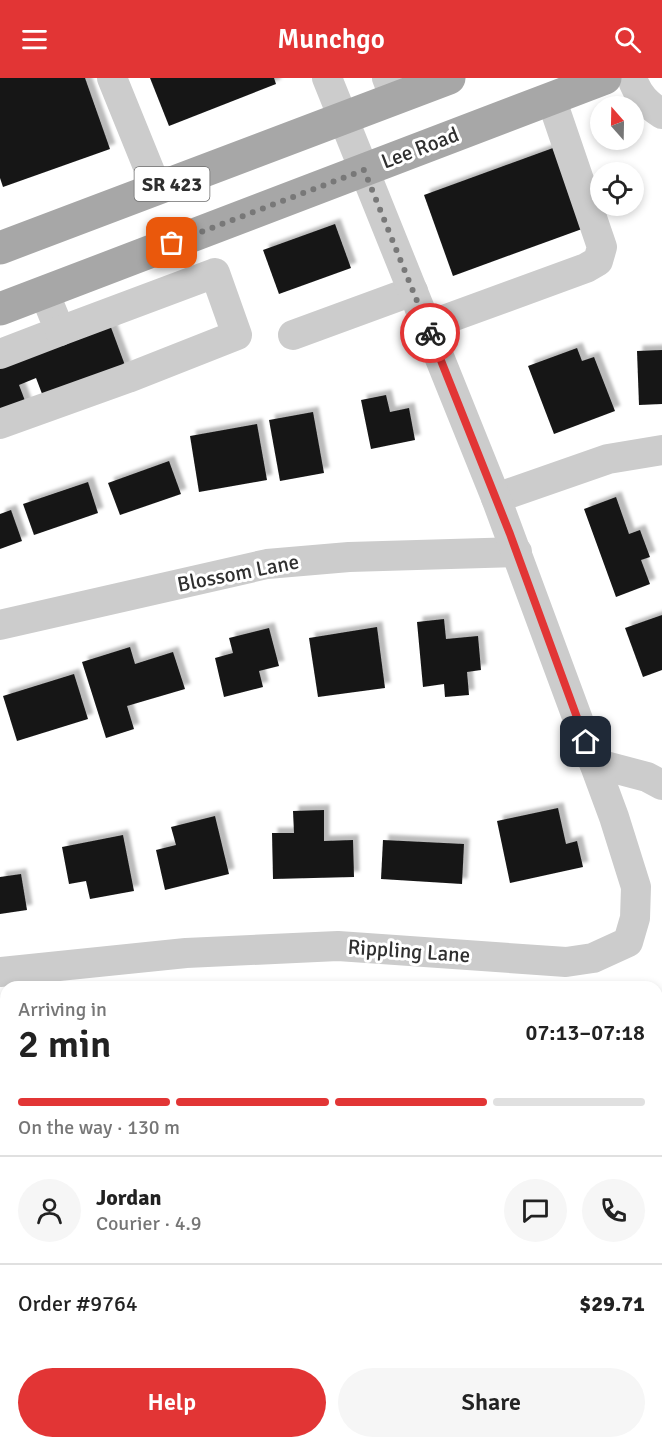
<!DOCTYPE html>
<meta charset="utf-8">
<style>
:root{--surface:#fff;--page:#f6f6f6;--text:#222;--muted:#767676;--line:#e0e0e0;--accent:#e23535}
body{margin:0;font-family:Signika,sans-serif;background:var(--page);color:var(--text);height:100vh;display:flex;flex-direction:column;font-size:22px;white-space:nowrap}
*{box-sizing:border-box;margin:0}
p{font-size:20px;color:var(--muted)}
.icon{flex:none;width:33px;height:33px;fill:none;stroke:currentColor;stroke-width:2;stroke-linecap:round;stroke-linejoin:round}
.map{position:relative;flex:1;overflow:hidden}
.sheet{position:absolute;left:0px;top:903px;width:663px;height:468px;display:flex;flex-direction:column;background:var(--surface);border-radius:18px 18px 0 0;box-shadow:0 3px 9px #0003}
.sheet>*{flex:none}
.needle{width:39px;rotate:340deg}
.buttons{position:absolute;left:590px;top:18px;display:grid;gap:12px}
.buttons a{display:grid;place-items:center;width:54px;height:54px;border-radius:50%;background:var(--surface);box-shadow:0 3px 9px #0003;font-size:30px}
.pin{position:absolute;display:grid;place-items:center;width:51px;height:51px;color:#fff;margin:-26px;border-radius:12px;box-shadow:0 3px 9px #0006}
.courier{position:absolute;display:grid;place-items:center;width:60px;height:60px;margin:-30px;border:4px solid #e23535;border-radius:50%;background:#fff;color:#222;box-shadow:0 2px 8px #0007}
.overview em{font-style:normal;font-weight:600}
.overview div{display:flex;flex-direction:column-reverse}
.overview{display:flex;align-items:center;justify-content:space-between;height:102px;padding:0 18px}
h1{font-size:39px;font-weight:600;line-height:45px}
.bar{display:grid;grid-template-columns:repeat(4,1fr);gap:9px 6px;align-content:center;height:72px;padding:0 18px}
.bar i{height:8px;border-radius:4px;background:var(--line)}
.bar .selected{background:var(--accent)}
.bar p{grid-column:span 4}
.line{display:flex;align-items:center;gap:15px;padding:0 18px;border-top:2px solid var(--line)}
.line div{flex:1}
.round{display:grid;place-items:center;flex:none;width:63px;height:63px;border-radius:32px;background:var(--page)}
.cta{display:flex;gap:12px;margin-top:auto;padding:12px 18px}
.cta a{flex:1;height:69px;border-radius:36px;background:var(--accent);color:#fff;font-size:24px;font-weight:600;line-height:69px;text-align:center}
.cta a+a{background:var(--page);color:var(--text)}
header{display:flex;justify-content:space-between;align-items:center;height:78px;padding:0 18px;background:var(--accent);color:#fff;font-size:27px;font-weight:600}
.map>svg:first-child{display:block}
.water{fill:#c9dceb}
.building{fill:#161616;filter:url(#shadow)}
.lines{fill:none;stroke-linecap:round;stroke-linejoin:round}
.minor{stroke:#ccc;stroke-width:30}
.major{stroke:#a7a7a7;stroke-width:33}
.done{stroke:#787878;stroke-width:6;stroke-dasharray:0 10.8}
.route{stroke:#e23535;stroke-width:8}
.labels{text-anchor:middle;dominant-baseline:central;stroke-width:6;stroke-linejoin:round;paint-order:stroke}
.shield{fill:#fff;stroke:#6d6d6d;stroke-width:1.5}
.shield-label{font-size:20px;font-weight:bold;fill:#2f2f2f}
.street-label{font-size:21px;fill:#2f2f2f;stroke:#fff}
</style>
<header><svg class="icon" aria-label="menu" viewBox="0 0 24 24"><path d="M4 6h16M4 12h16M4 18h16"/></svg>Munchgo<svg class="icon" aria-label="search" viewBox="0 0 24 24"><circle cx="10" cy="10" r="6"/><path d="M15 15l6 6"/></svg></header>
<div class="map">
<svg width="662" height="1371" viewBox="0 0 662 1371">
<defs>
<filter id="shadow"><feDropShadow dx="5.5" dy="-5.5" stdDeviation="1.5" flood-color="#0004"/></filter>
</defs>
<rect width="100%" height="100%" fill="#fff"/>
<polygon class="water" points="0,1154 6,1154 6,1365 657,1365 657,1184 662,1185 662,1371 0,1371"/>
<g class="building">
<polygon points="0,0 85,0 110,71 3,109 0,100"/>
<polygon points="150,0 274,0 276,6 169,48"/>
<polygon points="553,70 582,151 453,198 424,117"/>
<polygon points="335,146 351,190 279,216 263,172"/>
<polygon points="109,244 126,290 44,321 36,300 19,307 27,328 0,339 0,285"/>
<polygon points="577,270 582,283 594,279 615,333 554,356 528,288"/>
<polygon points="662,272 662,326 639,327 637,273"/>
<polygon points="386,317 390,334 409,330 415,362 371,371 361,322"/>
<polygon points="313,334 324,395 280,403 269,342"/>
<polygon points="257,346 267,402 199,414 190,358"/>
<polygon points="169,383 181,416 120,437 108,405"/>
<polygon points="88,404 98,435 34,457 23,426"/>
<polygon points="616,419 629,456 640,452 650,479 641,482 650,506 616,519 584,431"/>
<polygon points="11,432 22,463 0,471 0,436"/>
<polygon points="662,537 662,592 643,599 625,550"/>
<polygon points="444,541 446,561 478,558 481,592 467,594 469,617 445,619 444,606 423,609 417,544"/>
<polygon points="377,549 385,610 318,619 309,560"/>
<polygon points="269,550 279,588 259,593 263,609 224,619 215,580 233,575 229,560"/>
<polygon points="130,569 135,586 173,574 185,611 127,628 134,651 106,660 82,584"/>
<polygon points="74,596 88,641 17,663 3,618"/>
<polygon points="558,730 566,766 577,763 583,789 510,805 497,743"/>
<polygon points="324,732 324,763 353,762 354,799 273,801 272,755 294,755 293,733"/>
<polygon points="215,738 229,796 165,812 156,772 176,767 171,749"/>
<polygon points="123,757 134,813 90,821 86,803 69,806 62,769"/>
<polygon points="383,762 464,766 462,806 381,801"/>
<polygon points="21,796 27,832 0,836 0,799"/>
<polygon points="0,956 6,970 6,1061 0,1063"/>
<polygon points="662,984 662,1051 657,1051 657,985"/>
</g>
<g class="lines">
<g class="minor">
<polyline points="112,0 157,111"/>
<polyline points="387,0 395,21"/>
<path d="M632,0C638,18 647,26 662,36"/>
<polyline points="427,248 586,190 598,183 602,169 551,20"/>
<polyline points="293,257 413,213"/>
<polyline points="0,276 60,253 44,214"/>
<polyline points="0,346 128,300 237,257 215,195 60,253"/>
<polyline points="496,420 608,381 662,372"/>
<polyline points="0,547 267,486 349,479 517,474"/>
<polyline points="594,685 647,699 662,707"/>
<polyline points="0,894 186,875 338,868 566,884 593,880 628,864 635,840 636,809 614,739 496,420 327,0"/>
</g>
<g class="major">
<polyline points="0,170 449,0"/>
<polyline points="0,231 605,0"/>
</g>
</g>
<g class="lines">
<polyline class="done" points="172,165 364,92 430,255"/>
<polyline class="route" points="430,255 510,456 586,664"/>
</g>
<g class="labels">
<rect class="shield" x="134.5" y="89" width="75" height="34" rx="4.5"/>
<g class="shield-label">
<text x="172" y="106">SR 423</text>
</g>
<g class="street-label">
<text transform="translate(420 70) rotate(-21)">Lee Road</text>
<text transform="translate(238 495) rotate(-11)">Blossom Lane</text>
<text transform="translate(409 873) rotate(4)">Rippling Lane</text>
</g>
</g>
</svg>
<div class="buttons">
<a><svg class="needle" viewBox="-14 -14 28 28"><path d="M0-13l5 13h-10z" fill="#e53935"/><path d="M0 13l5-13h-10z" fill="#767676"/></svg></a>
<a><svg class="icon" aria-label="locate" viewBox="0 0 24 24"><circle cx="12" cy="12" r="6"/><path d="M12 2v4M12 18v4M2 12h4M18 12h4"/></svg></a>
</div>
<div class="pin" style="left:172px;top:165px;background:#ea580c"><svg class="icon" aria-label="bag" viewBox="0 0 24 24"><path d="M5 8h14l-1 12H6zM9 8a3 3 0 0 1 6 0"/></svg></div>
<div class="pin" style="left:586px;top:664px;background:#1f2937"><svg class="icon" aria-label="home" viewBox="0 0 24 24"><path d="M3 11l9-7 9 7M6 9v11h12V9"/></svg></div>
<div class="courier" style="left:430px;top:255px"><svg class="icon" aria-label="bike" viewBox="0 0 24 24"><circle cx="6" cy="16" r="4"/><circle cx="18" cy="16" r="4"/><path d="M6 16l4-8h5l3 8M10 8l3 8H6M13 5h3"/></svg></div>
<section class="sheet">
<div class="overview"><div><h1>2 min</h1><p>Arriving in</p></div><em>07:13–07:18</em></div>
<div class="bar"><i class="selected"></i><i class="selected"></i><i class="selected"></i><i></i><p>On the way · 130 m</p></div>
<div class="line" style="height:108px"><a class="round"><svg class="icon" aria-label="person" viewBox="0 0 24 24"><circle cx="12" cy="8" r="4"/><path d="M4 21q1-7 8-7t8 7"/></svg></a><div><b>Jordan</b><p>Courier · 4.9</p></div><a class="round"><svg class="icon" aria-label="chat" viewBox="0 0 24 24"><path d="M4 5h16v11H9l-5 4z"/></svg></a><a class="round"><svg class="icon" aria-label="phone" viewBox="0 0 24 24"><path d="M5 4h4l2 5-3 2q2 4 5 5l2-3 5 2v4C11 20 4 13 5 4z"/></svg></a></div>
<div class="line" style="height:78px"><div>Order #9764</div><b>$29.71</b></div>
<div class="cta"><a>Help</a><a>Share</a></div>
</section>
</div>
